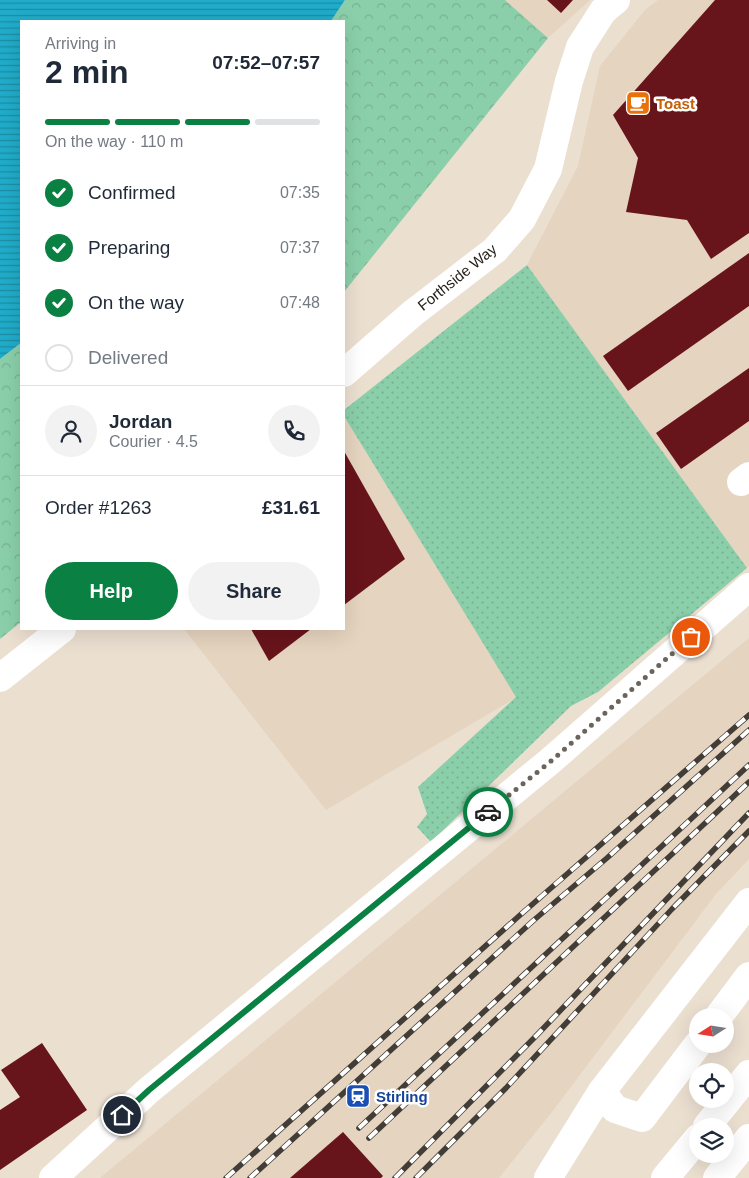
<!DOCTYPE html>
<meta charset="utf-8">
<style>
:root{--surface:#fff;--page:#f2f2f3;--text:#1f2937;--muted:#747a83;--line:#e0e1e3;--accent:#0b8043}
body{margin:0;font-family:Arial,sans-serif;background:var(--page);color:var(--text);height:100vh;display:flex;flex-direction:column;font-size:19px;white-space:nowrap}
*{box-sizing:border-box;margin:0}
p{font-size:16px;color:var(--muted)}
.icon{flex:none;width:28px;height:28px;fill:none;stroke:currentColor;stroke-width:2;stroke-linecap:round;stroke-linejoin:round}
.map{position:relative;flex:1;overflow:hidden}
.side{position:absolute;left:20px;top:20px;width:325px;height:610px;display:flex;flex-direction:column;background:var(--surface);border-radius:0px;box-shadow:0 5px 20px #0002}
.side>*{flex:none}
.needle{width:32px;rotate:258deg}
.controls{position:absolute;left:689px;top:1008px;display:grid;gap:10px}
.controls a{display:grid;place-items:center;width:45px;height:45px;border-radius:50%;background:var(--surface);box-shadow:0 5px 20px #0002;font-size:25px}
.pin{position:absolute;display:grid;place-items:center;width:42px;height:42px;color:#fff;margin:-21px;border:2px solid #fff;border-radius:50%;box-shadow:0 1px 5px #0007}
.courier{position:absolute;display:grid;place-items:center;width:50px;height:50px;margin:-25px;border:4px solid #0b8043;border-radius:50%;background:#fff;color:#222;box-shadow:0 1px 6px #0007}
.summary em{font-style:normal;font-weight:600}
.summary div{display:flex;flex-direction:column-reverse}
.summary{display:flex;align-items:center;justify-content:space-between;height:85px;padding:0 25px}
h1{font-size:32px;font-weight:600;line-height:38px}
.bar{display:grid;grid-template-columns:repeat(4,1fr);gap:8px 5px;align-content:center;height:60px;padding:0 25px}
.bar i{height:6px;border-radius:4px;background:var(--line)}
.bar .current{background:var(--accent)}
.bar p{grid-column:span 4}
.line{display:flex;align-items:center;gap:12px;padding:0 25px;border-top:1px solid var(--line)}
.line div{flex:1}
.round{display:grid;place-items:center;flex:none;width:52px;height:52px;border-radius:26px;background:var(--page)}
ol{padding:0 25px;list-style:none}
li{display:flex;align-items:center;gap:15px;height:55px}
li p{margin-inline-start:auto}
li .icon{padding:5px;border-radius:50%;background:var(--accent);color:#fff;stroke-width:4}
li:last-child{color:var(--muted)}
li i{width:28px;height:28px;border:2px solid var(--line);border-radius:50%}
.primary-button{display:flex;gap:10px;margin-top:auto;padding:10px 25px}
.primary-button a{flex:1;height:58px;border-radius:30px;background:var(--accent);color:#fff;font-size:20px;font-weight:600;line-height:58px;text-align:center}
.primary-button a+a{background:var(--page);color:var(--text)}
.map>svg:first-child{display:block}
.built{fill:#e5d4bf}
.grass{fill:url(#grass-dots)}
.forest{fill:url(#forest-crowns)}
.water{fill:url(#water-rules)}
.building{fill:#68141b}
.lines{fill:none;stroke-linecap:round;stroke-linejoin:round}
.minor{stroke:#fff;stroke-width:28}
.major{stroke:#fff;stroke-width:28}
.rail-casing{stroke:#423d36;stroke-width:5.5}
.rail{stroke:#fff;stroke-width:4;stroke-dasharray:11;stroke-linecap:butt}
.done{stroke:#6a645b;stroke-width:5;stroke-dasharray:0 9}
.route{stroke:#0b8043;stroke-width:6}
.labels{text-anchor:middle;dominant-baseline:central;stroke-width:5;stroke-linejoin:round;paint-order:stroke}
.food-label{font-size:15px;font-weight:bold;fill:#c56008;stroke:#fff;text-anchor:start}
.street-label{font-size:15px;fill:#25211c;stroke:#fff}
.transit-label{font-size:15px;font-weight:bold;fill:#164399;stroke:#fff;text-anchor:start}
</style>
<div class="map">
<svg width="749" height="1178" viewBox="0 0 749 1178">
<defs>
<pattern id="grass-dots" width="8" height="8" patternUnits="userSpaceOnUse" patternTransform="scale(1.25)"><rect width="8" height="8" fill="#8bcfaa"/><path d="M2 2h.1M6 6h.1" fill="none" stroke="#78b192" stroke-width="1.8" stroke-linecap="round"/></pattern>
<pattern id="forest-crowns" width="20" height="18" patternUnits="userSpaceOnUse" patternTransform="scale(1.25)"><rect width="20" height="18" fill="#8bcfaa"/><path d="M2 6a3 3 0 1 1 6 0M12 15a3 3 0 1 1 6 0" fill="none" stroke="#78b192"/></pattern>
<pattern id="water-rules" width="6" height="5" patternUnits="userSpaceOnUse" patternTransform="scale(1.25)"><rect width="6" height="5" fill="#20acca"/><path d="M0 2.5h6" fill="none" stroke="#1c8ca3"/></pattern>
</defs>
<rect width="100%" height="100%" fill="#ebdfd0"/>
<g class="built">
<polygon points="505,0 590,0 548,38"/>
<polygon points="658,0 749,0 749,565 747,568 527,265 578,166 600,66 645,10"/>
<polygon points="344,416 517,697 326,810 184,629 344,629"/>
<polygon points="749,638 749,859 716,894 552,1112 499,1178 100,1178"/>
</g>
<polygon class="grass" points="527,265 747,568 598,692 571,706 431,842 417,827 427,814 418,787 516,697 344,416 344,410"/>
<g class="forest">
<polygon points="345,0 505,0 548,38 344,292 344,21 331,21"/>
<polygon points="21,343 21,622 0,639 0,359"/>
</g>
<polygon class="water" points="0,0 345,0 331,21 21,21 21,343 0,359"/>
<g class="building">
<polygon points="547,0 573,0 561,13"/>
<polygon points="715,0 749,0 749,233 711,259 687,220 626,212 638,158 613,115"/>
<polygon points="749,253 749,306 628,391 603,356"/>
<polygon points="749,368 749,421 681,469 656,433"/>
<polygon points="344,451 405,559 344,605"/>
<polygon points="251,629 311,629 269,661"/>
<polygon points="42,1043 87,1110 0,1170 0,1110 20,1097 1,1070"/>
<polygon points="343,1132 383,1176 381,1178 290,1178"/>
</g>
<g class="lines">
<g class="minor">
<polyline points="344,373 413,313 495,250 522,219 548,169 569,81 580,47 603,11 616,0"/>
<polyline points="741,482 749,476"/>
<polyline points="0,678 62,629"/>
<polyline points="719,1016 749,976"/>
<polyline points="602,1091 615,1109 642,1118 698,1044"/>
<polyline points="53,1178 149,1090 549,762 749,587"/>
<polyline points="548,1178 602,1091 749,902"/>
</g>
<g class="major">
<polyline points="707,1126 749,1074"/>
<polyline points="665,1178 698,1138"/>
<polyline points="717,1178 749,1138"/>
</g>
<defs>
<g id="rail">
<polyline points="359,1128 749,765"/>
<polyline points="369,1138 749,782"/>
<polyline points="226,1178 519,916 749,715"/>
<polyline points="250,1178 534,920 607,858 749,730"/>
<polyline points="395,1178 535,1037 749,813"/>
<polyline points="416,1178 506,1088 672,909 749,831"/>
</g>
</defs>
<use href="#rail" class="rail-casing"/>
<use href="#rail" class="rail"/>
</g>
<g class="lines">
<polyline class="done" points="488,812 550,762 691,637"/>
<polyline class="route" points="122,1115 149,1090 488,812"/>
</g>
<defs>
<symbol id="cafe-square" viewBox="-11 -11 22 22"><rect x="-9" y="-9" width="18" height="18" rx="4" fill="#e8710a" stroke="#fff"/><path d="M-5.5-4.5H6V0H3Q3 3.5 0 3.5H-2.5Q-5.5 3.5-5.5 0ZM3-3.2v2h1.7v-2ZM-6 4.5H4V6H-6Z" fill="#fff"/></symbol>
<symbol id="station-square" viewBox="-11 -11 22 22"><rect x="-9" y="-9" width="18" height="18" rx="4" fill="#1a4fb4" stroke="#fff"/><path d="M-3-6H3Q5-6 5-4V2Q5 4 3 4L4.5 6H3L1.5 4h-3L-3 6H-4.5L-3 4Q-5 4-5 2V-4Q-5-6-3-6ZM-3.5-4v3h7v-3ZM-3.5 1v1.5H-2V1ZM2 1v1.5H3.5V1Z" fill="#fff"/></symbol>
</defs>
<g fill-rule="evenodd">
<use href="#cafe-square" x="624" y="89" width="28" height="28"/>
<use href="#station-square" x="344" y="1082" width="28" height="28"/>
</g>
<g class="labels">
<g class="food-label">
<text x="656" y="103">Toast</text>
</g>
<g class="street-label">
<text transform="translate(457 277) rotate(-39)">Forthside Way</text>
</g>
<g class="transit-label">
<text x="376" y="1096">Stirling</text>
</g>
</g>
</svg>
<div class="controls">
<a><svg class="needle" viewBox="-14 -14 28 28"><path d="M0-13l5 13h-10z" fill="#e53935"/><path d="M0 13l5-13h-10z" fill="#747a83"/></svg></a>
<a><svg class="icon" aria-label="locate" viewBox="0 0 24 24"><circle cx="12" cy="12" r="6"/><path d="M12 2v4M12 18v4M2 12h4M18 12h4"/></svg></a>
<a><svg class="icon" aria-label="layers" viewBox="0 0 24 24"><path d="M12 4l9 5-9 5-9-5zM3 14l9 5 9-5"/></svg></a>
</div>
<div class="pin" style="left:691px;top:637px;background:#ea580c"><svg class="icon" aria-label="bag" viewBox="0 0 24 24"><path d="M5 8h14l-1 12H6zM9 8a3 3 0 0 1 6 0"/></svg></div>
<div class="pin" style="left:122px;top:1115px;background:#1f2937"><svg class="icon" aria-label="home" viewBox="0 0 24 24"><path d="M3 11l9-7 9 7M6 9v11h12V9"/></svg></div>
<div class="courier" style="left:488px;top:812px"><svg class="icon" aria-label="car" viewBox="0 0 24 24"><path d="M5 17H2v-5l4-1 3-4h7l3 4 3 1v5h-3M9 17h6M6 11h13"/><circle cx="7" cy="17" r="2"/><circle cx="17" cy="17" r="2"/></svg></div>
<section class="side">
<div class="summary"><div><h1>2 min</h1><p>Arriving in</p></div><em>07:52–07:57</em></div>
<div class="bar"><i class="current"></i><i class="current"></i><i class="current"></i><i></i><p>On the way · 110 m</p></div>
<ol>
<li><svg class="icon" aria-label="check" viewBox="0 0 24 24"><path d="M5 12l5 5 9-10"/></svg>Confirmed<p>07:35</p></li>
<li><svg class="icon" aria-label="check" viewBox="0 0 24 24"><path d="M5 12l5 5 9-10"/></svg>Preparing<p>07:37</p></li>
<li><svg class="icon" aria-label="check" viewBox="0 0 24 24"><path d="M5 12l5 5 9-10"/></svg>On the way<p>07:48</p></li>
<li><i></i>Delivered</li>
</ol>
<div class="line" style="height:90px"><a class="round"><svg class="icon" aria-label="person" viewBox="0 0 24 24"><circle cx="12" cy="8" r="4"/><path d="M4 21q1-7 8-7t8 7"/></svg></a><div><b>Jordan</b><p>Courier · 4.5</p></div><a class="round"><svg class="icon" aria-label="phone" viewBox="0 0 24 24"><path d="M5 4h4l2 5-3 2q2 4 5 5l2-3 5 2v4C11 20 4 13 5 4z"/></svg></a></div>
<div class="line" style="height:65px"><div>Order #1263</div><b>£31.61</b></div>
<div class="primary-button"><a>Help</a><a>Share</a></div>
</section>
</div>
